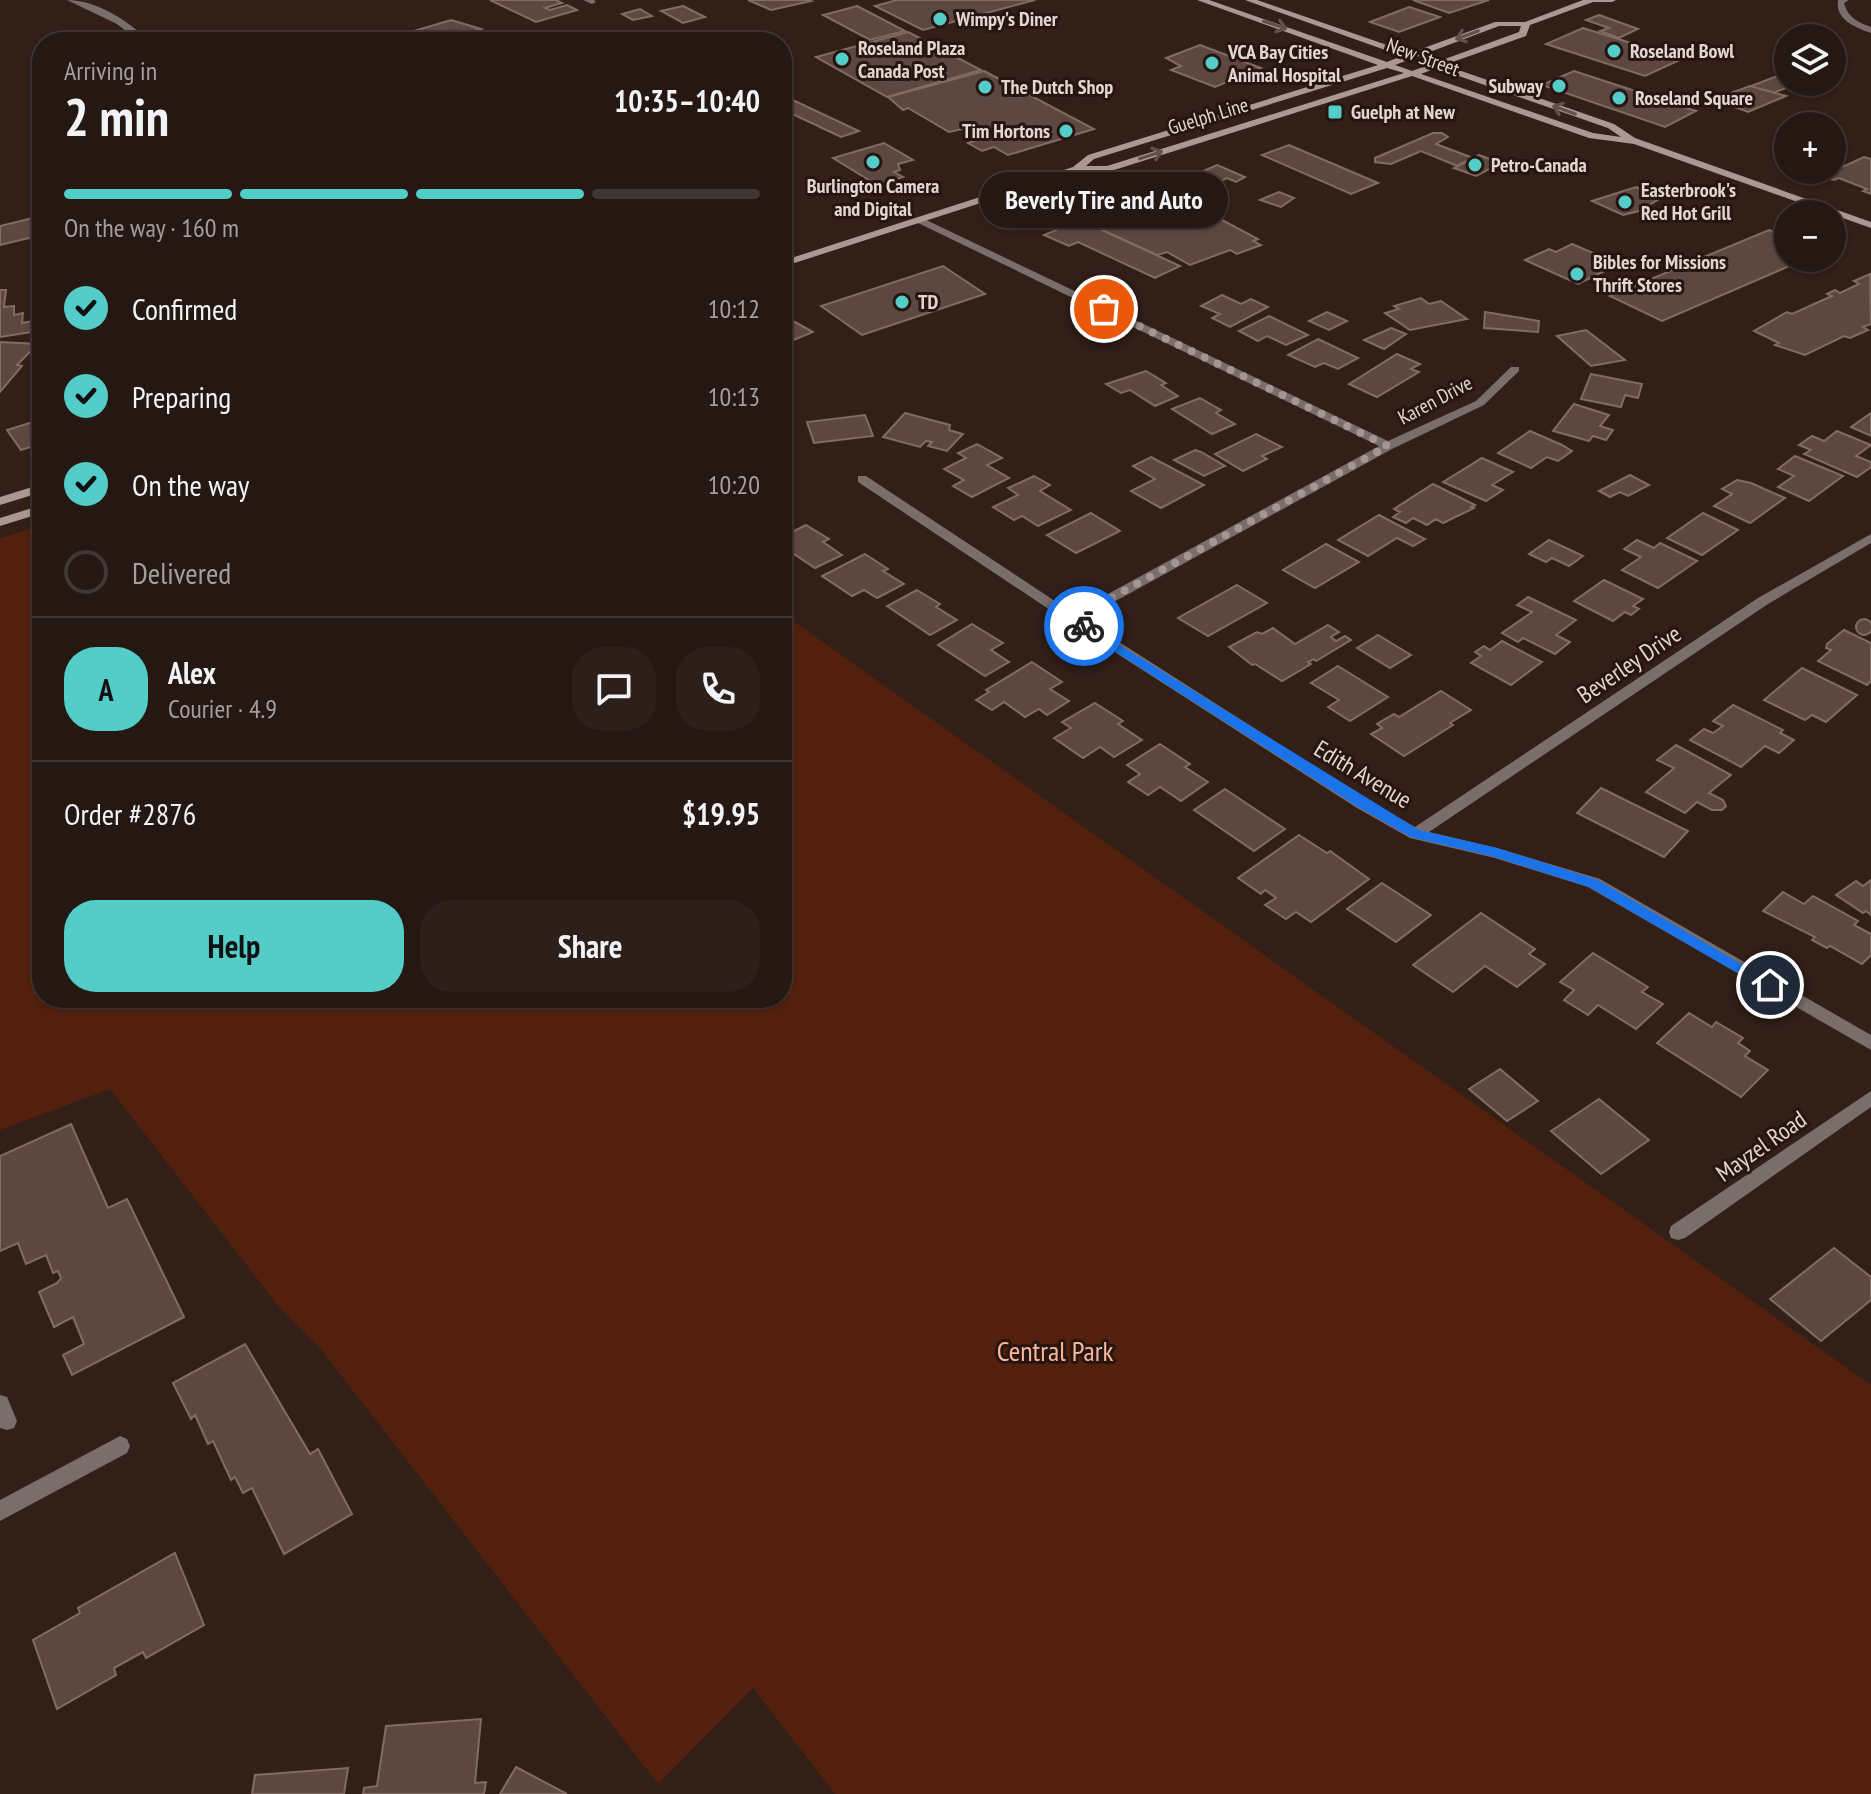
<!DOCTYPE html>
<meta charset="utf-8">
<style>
:root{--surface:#251712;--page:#2d201b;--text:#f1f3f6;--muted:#a39f9f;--line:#423632;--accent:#54cdc8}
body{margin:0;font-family:"PT Sans Narrow",sans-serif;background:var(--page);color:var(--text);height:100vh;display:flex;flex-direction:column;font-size:30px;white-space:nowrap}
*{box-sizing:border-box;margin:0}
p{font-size:26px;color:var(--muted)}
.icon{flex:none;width:44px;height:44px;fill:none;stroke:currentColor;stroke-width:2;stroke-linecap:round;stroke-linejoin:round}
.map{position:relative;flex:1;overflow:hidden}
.panel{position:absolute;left:32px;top:32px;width:760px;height:976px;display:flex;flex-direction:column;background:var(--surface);border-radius:32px;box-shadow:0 2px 6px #0004,0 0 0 2px var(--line)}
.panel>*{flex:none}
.controls{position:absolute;left:1774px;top:24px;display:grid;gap:16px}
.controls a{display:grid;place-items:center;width:72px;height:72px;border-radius:50%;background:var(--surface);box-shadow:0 2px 6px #0004,0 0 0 2px var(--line);font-size:40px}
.pin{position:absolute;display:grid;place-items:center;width:68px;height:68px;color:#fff;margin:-34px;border:4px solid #fff;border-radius:50%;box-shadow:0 2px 8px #0007}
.courier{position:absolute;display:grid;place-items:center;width:80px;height:80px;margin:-40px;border:6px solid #1a73e8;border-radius:50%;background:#fff;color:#222;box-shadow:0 2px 10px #0007}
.bubble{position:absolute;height:56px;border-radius:28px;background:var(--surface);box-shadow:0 2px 6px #0004,0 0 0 2px var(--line);font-size:26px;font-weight:600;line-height:56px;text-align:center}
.summary em{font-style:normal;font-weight:600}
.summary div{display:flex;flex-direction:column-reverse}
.summary{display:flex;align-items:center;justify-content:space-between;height:136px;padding:0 32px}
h1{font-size:52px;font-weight:600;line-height:60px}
.bar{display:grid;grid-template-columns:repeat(4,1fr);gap:12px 8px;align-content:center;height:96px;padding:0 32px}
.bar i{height:10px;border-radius:6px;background:var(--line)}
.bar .active{background:var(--accent)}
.bar p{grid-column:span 4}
.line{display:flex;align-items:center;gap:20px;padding:0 32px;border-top:2px solid var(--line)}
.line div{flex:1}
.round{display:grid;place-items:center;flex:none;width:84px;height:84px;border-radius:32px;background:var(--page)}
ol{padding:0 32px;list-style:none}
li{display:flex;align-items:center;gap:24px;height:88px}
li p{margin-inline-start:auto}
li .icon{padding:8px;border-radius:50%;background:var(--accent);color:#111;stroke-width:4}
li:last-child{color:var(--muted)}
li i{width:44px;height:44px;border:4px solid var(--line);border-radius:50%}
.primary-button{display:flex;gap:16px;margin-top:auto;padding:16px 32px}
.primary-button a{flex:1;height:92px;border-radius:32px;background:var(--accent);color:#111;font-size:32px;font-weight:600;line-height:92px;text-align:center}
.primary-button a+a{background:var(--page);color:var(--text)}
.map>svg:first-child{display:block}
.green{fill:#52200c}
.building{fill:#5d4841;stroke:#826b63;stroke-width:2}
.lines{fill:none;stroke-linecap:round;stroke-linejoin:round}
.lane{fill:#796e6b;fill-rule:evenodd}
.street{fill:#796e6b;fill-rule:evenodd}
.secondary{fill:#aa9993;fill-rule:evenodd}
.oneway{stroke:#62504a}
.route{fill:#1a73e8}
.done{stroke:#a59691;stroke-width:8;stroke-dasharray:0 14.4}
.poi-dot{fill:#54cdc8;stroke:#27150f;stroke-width:3}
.labels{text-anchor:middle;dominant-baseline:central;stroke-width:6;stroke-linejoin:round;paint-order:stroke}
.far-poi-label{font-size:20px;font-weight:bold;fill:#e3d6d2;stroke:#27150f;text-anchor:start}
.far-street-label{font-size:20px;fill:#e3d6d2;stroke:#27150f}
.street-label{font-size:24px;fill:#e3d6d2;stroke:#27150f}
.near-park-label{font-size:28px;fill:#f9b69d;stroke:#27150f}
</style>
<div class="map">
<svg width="1871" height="1794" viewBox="0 0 1871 1794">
<rect width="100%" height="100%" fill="#311f18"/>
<polygon class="green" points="42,525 42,998 782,998 782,613 1871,1385 1871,1794 835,1794 753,1688 658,1784 319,1347 279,1307 110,1089 0,1130 0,538"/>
<g class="building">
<polygon points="490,0 556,0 562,3 545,8 550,10 567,5 577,10 536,22"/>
<polygon points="748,0 808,0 811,1 771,10"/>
<polygon points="897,0 1035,0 923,30 875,6"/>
<polygon points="1413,0 1489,0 1449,13"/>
<polygon points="683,6 705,17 683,23 661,11"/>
<polygon points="857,6 905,31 870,40 823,15"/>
<polygon points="1409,7 1440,17 1399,32 1370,22"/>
<polygon points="640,9 652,16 633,20 622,14"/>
<polygon points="1599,15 1638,29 1619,38 1600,31 1609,28 1586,20"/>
<polygon points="451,20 481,29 473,31 477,33 446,42 411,42 408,41 414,39 404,34"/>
<polygon points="1583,28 1682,59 1645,76 1546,44"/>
<polygon points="908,32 981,70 887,97 816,57"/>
<polygon points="614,33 629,41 584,40"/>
<polygon points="1200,45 1261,68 1215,87 1171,70 1181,66 1166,58"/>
<polygon points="984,71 1094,129 1008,155 994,147 982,151 968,143 980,139 962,129 949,132 908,108 903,110 888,97"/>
<polygon points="1574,71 1696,111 1665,127 1542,85"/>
<polygon points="1788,72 1788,82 1800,82 1771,94 1751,86"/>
<polygon points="1750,86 1786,96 1748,112 1714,99"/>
<polygon points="782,95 859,131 841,137 782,109"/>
<polygon points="1433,133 1442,133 1448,137 1436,144 1473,158 1457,166 1421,151 1391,164 1375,162 1375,158"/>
<polygon points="884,143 913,160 898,164 900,170 894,172 903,177 877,185 833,158"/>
<polygon points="1289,145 1378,183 1351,194 1262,155"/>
<polygon points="1479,155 1501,163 1476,176 1454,168"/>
<polygon points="1864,157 1871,159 1871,194 1863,191 1867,189 1839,178 1834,180 1822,176"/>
<polygon points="1217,165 1245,177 1236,182 1227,178 1216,183 1194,175"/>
<polygon points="1636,187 1661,198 1639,211 1623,215 1592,201"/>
<polygon points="1279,192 1294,198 1281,207 1260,200"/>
<polygon points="1179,197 1258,239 1253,241 1261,245 1237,254 1230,250 1190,265 1167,252 1157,255 1102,230 1122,222 1115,219"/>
<polygon points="41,216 42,235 0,245 0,226"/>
<polygon points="1085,223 1102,230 1180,266 1155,278 1078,242 1069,246 1044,235 1066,226 1071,228"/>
<polygon points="1769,230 1788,238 1788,258 1808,258 1662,321 1610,296"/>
<polygon points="1572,244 1619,264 1578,284 1525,260 1549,249 1556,252"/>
<polygon points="943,266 985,294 862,335 821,306"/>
<polygon points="1870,274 1871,324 1863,327 1868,330 1850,338 1844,336 1805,355 1775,345 1779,343 1754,331 1787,312 1792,314 1832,296 1827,294 1835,290 1840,293 1859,284 1854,281"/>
<polygon points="0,290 6,290 4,307 14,306 14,315 23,313 22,323 33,321 32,332 0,337"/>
<polygon points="1222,295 1241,304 1251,299 1268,307 1230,327 1212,318 1220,314 1201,306"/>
<polygon points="1421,298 1429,304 1441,301 1467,319 1410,330 1385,313 1399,309 1394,306"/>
<polygon points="1327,312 1347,321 1329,330 1309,321"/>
<polygon points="1485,312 1539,321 1538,332 1484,328"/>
<polygon points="782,315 813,332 787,343 782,340"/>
<polygon points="1269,316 1308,335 1286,345 1267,336 1258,341 1239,331"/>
<polygon points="1391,328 1406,334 1384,349 1364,340"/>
<polygon points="1586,330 1625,360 1591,366 1557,336"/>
<polygon points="1318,339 1358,358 1338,369 1324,363 1315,367 1288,355"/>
<polygon points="0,342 38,344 17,365 22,366 0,392"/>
<polygon points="1397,354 1420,364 1411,369 1419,372 1377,397 1349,384"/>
<polygon points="1146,371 1166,383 1161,385 1178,396 1155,406 1130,390 1121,393 1106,384"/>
<polygon points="1591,374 1642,384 1638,398 1625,395 1621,407 1581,399"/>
<polygon points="1200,398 1221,410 1216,413 1235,424 1212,434 1172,409"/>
<polygon points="1574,404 1609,415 1600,426 1613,430 1606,440 1593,436 1589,441 1553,431"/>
<polygon points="905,413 950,425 949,430 963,434 947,451 928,446 932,442 926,441 920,447 883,437"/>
<polygon points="1871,413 1871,436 1851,427"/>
<polygon points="865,415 873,436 814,443 807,422"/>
<polygon points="42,419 42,443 21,450 7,430"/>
<polygon points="1530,431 1562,445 1572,451 1558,461 1547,457 1531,468 1498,453"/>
<polygon points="1837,431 1871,445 1856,456 1871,462 1871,467 1857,477 1804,454 1811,450 1799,445 1812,436 1824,441"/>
<polygon points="1256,434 1282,447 1262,456 1267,459 1243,471 1215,454"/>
<polygon points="977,444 1002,458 987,465 1009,478 972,497 953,486 964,480 944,469 966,458 958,453"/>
<polygon points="1195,450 1201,452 1225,466 1204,476 1174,460"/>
<polygon points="1795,456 1843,476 1809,501 1778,487 1794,476 1778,469"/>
<polygon points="1151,457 1204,485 1161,508 1131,491 1155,479 1133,466"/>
<polygon points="1482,458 1513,472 1492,485 1503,490 1486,501 1443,482"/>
<polygon points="1630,475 1649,485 1628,496 1620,492 1610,497 1599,491"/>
<polygon points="1034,476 1050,485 1040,491 1071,510 1038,526 1022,516 1014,520 993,507 1018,495 1008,488"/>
<polygon points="1737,480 1751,483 1785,498 1750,523 1714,506 1732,494 1722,489"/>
<polygon points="1433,484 1475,505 1471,507 1474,508 1443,523 1436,519 1427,525 1413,518 1406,523 1393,517 1400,512 1394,509"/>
<polygon points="1091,513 1120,531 1076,553 1047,535"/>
<polygon points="1703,513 1738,530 1702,555 1667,538"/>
<polygon points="1379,515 1425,539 1413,546 1397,538 1368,556 1338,540"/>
<polygon points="806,525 829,539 823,542 842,555 815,568 782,546 782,537"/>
<polygon points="1549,540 1583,556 1569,566 1552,558 1546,562 1529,554"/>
<polygon points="1637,540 1654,548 1660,543 1697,561 1658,588 1622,570 1641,557 1624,549"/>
<polygon points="1326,544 1359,562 1315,588 1283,570"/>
<polygon points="865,554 888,569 883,571 904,584 877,598 864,590 852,596 822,576"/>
<polygon points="1604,580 1643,599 1633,606 1639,609 1631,615 1625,612 1613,621 1574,601"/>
<polygon points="1237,585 1267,603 1208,636 1178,618"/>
<polygon points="917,590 940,604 936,607 957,620 930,635 887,606"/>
<polygon points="1528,597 1576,620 1556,635 1570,642 1555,654 1523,638 1518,642 1502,633 1532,612 1517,605"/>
<circle cx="1864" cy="627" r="8"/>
<polygon points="972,624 1003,643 991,650 1009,662 985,676 938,645"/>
<polygon points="1328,625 1339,632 1331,637 1336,641 1345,636 1351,640 1316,661 1314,659 1308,662 1311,664 1282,681 1255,664 1252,665 1229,647 1257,632 1262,634 1273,628 1295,644"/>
<polygon points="1844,630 1871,643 1871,681 1867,685 1818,661 1831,650 1826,648 1827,644"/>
<polygon points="1378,635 1411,655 1390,668 1357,648"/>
<polygon points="1502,641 1542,662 1511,685 1471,663 1481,656 1475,652 1484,646 1490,650"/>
<polygon points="1032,662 1062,682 1050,689 1069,701 1047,715 1039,709 1025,717 1004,702 992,710 976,700 989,692 986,690"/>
<polygon points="1338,666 1388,697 1350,721 1328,707 1339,700 1311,683"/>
<polygon points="1802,668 1857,695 1826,722 1812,715 1805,720 1764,700"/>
<polygon points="1441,691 1471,710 1450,723 1453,725 1404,756 1371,734 1382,728 1377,724 1394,714 1399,717"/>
<polygon points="1095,703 1123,721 1118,724 1142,740 1114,757 1100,747 1083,758 1054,738 1071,728 1062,722"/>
<polygon points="1733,705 1783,730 1780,733 1794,740 1779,753 1765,746 1741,767 1690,740 1704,729 1713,733 1723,726 1713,721"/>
<polygon points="1160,744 1190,764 1185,767 1208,782 1181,801 1160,787 1148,795 1128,782 1140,774 1127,765"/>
<polygon points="1676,745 1731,775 1709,793 1723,800 1726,806 1722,810 1712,810 1697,802 1685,813 1646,792 1674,768 1657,760"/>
<polygon points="1601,788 1688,831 1664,857 1577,813"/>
<polygon points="1225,789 1285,829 1254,851 1194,810"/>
<polygon points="1299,835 1327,853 1330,851 1369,879 1311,922 1296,912 1286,919 1265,905 1276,898 1265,890 1261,894 1238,878"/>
<polygon points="1871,880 1871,915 1866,911 1863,913 1836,895 1856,881 1863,886"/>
<polygon points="1382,883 1431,915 1396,942 1347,909"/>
<polygon points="1783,892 1804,904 1813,896 1858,921 1854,925 1871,934 1871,955 1862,964 1830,946 1827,948 1812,940 1815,937 1763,911"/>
<polygon points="1481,913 1535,949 1529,954 1545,964 1517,987 1485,966 1453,992 1413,965"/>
<polygon points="1593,953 1648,987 1642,992 1663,1004 1636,1029 1598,1005 1588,1015 1564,1000 1574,990 1560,982"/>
<polygon points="1689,1013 1712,1027 1716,1022 1743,1038 1738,1043 1750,1051 1745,1056 1768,1070 1741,1097 1657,1043"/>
<polygon points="1500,1069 1538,1101 1507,1121 1469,1089"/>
<polygon points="1599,1099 1649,1140 1601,1174 1551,1131"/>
<polygon points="71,1124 108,1208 127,1199 184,1317 72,1375 63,1355 84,1344 73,1317 54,1327 39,1292 57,1283 61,1278 58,1271 53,1273 46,1255 26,1264 18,1243 0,1251 0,1156"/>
<polygon points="1834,1248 1871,1277 1871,1300 1821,1341 1770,1299"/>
<polygon points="245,1344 310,1454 318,1449 352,1514 284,1554 252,1488 243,1493 235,1477 231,1480 213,1441 208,1444 195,1415 191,1419 173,1383"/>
<polygon points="175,1553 204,1625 146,1658 143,1652 114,1668 116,1675 57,1709 33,1640 80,1613 78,1608"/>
<polygon points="481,1719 475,1783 486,1782 484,1794 363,1794 364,1788 377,1786 386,1726"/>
<polygon points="516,1767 567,1794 500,1794"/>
<polygon points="348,1768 344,1794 252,1794 255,1775"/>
</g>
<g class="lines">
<g class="lane">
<polygon points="583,0 594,0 596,2 592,4"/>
<path d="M1838,0H1849L1844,3C1848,18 1858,22 1871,27V33C1854,27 1835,19 1838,0Z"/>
<polygon points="0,1395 7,1397 17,1421 14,1428 7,1430 0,1428"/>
<polygon points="120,1436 127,1439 130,1446 127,1453 0,1521 0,1500"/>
</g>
<g class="street">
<path d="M67,0C96,0 130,21 149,42H140L117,24Z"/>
<polygon points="920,217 1388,441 1476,401 1511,367 1519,367 1519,371 1484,405 1392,449 1083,619 1367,800 1415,827 1758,598 1871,534 1871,543 1768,604 1429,832 1497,848 1600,879 1871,1035 1871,1050 1588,887 1495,858 1410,838 1357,808 1068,622 858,482 858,476 866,476 1073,613 1379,446 916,222 915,220"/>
<polygon points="1871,1091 1871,1107 1685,1238 1678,1240 1671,1238 1669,1232 1671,1226"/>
</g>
<g class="secondary">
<path d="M1197,0H1209L1387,62L1402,56L1245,0H1257L1410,53L1495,22H1525L1583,0H1616L1612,2H1593L1530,25L1526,36L1444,65L1614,124L1635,138L1871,222V228L1634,144L1589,138L1412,76L1111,171L1077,172L782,267V261L1073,167L1088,155L1378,65ZM1499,26H1521L1519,32L1412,71L1395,65ZM1387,68L1404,73L1107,166H1086L1094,159ZM1436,68L1608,128L1621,137L1593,133L1421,74Z"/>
<polygon points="42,484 42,492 0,505 0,497"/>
<polygon points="42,505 42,513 0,526 0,518"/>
</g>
</g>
<defs><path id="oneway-shaft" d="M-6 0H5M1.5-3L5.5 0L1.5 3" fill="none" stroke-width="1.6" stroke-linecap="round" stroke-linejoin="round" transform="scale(2)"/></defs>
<g class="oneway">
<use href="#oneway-shaft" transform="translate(1275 25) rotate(18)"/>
<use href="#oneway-shaft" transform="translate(1467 35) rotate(160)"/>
<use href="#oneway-shaft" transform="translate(1564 110) rotate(-160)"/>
<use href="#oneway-shaft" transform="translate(1151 155) rotate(-18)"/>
</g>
<polygon class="route" points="1084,623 1419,830 1497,848 1598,880 1777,985 1770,990 1765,989 1589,887 1495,857 1411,837 1358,807 1080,629 1078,626"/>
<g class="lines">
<polyline class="done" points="1084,626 1073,619 1388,446 1104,309"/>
</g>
<g class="poi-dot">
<circle cx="940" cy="19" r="8"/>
<circle cx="1614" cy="51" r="8"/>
<circle cx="842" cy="59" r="8"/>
<circle cx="1212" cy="63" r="8"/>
<circle cx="1559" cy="86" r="8"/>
<circle cx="985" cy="87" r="8"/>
<circle cx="1619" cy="98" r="8"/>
<rect x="1327" y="104" width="16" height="16" rx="4"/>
<circle cx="1066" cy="131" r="8"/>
<circle cx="873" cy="162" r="8"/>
<circle cx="1475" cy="165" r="8"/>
<circle cx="1625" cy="202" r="8"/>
<circle cx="1577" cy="274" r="8"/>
<circle cx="902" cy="302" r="8"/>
</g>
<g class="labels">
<g class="far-poi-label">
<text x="956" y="19">Wimpy's Diner</text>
<text x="858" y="48">Roseland Plaza<tspan x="858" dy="23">Canada Post</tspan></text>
<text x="1630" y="51">Roseland Bowl</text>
<text x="1228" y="52">VCA Bay Cities<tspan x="1228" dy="23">Animal Hospital</tspan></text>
<text x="1543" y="86" text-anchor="end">Subway</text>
<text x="1001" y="87">The Dutch Shop</text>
<text x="1635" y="98">Roseland Square</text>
<text x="1351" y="112">Guelph at New</text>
<text x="1050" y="131" text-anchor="end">Tim Hortons</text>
<text x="1491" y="165">Petro-Canada</text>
<text x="873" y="186" text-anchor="middle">Burlington Camera<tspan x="873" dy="23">and Digital</tspan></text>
<text x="1641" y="190">Easterbrook's<tspan x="1641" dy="23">Red Hot Grill</tspan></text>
<text x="1593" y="262">Bibles for Missions<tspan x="1593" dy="23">Thrift Stores</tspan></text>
<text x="918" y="302">TD</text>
</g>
<g class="far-street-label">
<text transform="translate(1423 57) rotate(20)">New Street</text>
<text transform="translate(1208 116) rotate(-17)">Guelph Line</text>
<text transform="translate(1435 400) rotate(-28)">Karen Drive</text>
</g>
<g class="street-label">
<text transform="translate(1629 664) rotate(-34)">Beverley Drive</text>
<text transform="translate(1363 774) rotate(31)">Edith Avenue</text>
<text transform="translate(1761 1146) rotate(-35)">Mayzel Road</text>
</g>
<g class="near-park-label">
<text x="1055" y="1350">Central Park</text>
</g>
</g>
</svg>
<div class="controls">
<a><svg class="icon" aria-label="layers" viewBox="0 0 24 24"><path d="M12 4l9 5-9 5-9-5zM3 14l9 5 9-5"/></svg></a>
<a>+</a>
<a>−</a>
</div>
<div class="pin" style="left:1104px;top:309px;background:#ea580c"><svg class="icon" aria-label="bag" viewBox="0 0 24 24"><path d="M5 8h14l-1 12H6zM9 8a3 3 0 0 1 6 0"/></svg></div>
<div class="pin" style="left:1770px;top:985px;background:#1f2937"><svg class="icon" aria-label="home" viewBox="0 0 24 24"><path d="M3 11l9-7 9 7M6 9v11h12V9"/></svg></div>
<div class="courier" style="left:1084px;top:626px"><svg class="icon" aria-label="bike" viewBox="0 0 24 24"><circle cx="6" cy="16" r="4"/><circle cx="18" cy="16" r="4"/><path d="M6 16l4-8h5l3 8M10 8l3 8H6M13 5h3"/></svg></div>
<div class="bubble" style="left:980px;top:172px;width:248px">Beverly Tire and Auto</div>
<section class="panel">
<div class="summary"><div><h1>2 min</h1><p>Arriving in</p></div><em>10:35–10:40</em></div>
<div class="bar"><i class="active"></i><i class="active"></i><i class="active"></i><i></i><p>On the way · 160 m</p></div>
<ol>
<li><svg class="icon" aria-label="check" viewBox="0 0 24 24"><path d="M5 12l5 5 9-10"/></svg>Confirmed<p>10:12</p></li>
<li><svg class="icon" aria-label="check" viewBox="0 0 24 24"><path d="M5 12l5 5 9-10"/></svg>Preparing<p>10:13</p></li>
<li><svg class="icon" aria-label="check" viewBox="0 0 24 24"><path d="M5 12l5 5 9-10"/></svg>On the way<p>10:20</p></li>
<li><i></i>Delivered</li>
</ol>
<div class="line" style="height:144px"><b class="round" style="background:var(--accent);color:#111">A</b><div><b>Alex</b><p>Courier · 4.9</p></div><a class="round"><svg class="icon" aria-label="chat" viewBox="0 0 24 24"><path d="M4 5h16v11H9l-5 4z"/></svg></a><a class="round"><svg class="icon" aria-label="phone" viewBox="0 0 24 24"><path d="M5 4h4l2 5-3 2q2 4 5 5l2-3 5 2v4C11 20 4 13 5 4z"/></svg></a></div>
<div class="line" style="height:104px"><div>Order #2876</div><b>$19.95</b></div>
<div class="primary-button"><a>Help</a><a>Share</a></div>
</section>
</div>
